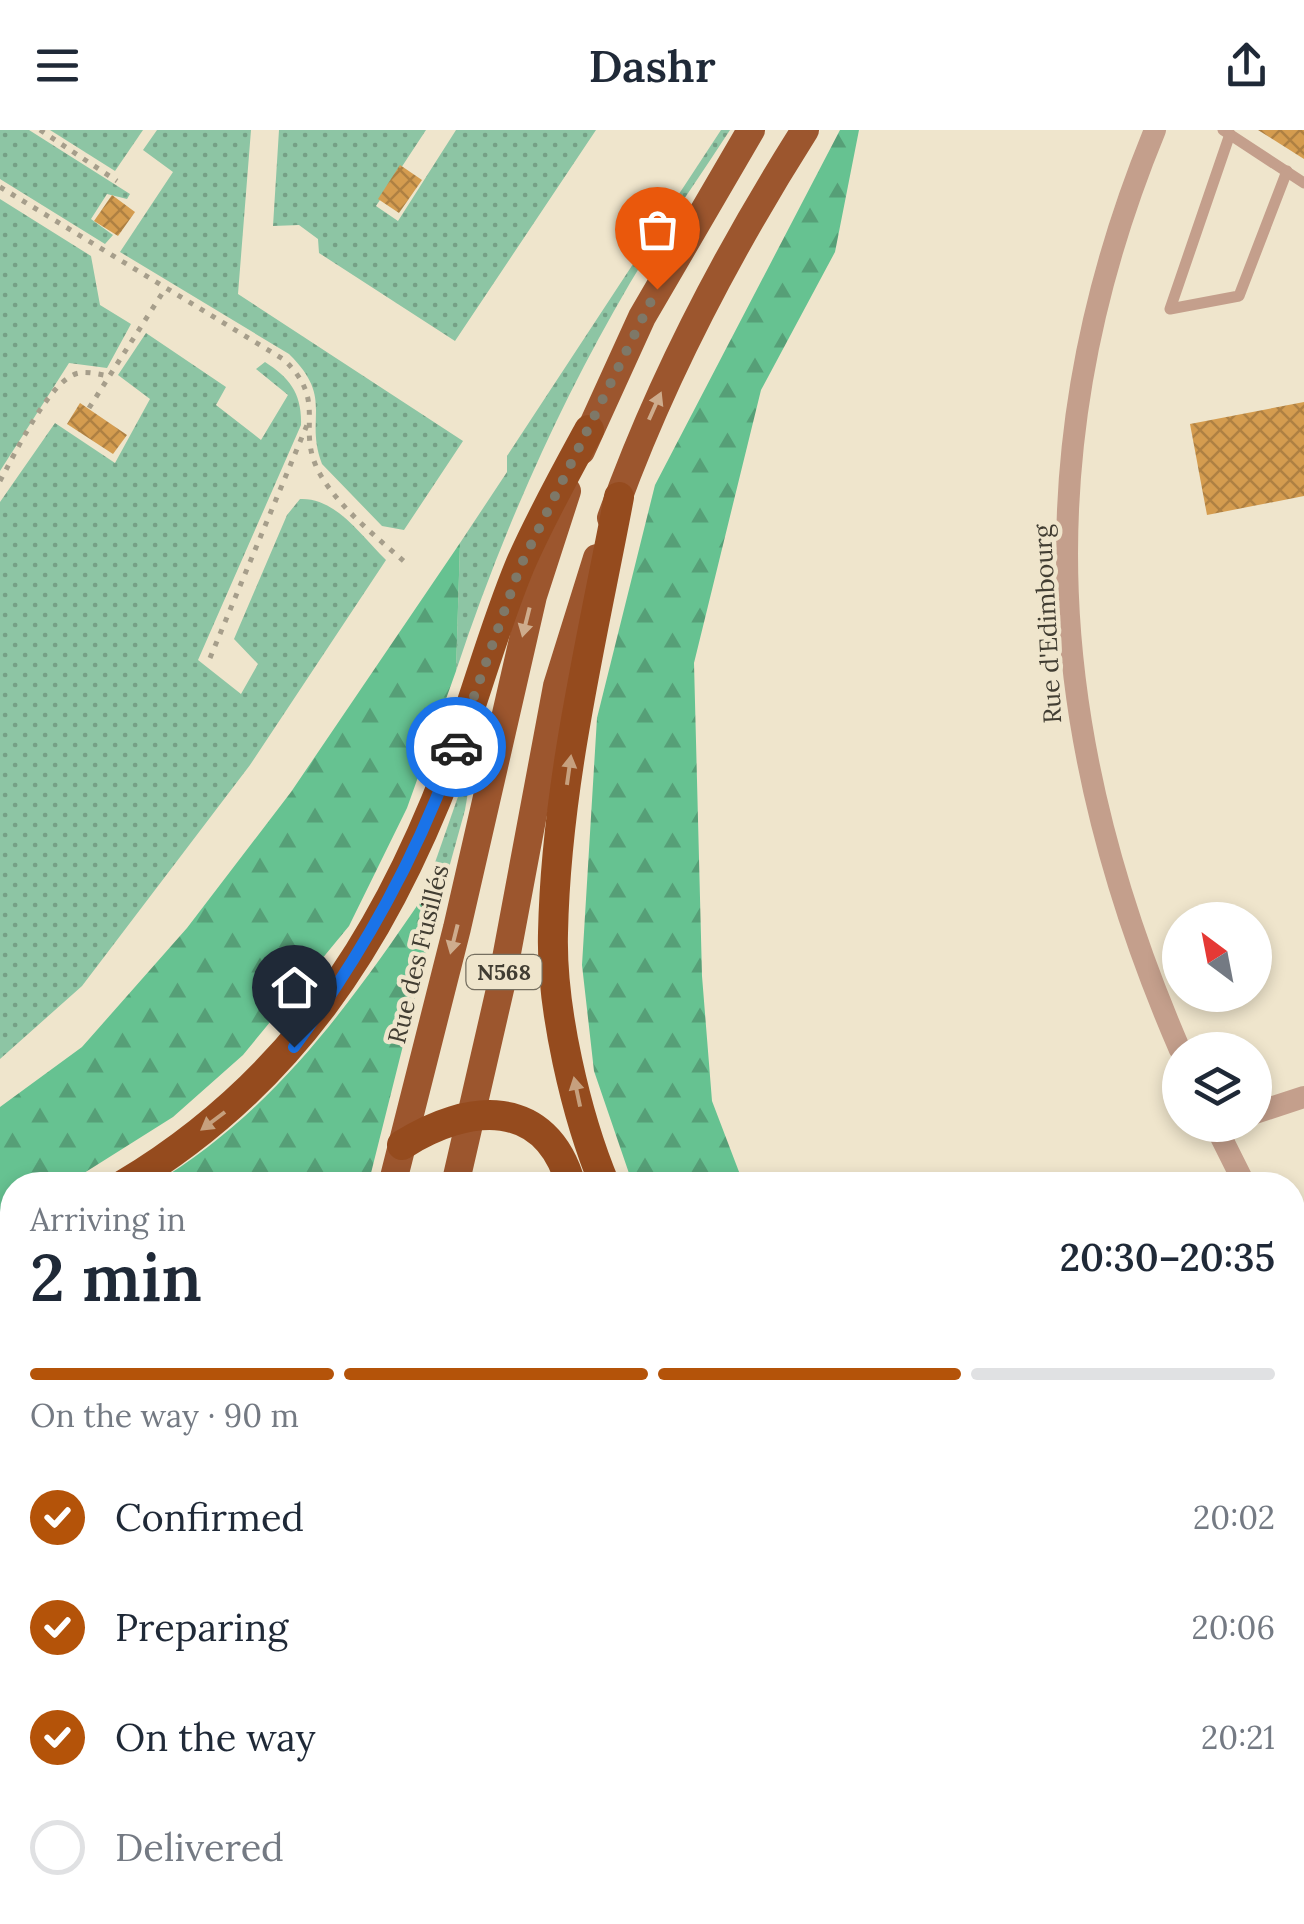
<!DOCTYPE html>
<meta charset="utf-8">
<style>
:root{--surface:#fff;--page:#f2f2f3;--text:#1f2937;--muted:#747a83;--line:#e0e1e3;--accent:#b45309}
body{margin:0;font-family:Lora,serif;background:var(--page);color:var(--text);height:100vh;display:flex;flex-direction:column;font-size:38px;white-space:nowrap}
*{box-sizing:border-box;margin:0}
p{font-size:32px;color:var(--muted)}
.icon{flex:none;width:55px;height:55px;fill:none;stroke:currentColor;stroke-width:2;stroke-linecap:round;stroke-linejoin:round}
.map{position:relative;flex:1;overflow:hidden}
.sheet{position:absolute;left:0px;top:1042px;width:1305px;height:752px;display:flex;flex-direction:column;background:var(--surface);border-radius:40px 40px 0 0;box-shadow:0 5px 15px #0003}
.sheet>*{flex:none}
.needle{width:65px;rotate:328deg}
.controls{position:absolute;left:1162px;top:772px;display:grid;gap:20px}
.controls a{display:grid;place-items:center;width:110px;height:110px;border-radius:50%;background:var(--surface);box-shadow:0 5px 15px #0003;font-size:50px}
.pin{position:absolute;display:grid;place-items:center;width:85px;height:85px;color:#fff;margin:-102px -42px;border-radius:50% 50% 50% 0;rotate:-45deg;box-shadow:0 0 10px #0007}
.pin .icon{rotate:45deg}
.courier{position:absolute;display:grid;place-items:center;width:100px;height:100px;margin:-50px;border:8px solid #1a73e8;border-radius:50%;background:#fff;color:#222;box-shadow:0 2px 12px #0007}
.head em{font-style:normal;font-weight:600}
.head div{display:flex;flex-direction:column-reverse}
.head{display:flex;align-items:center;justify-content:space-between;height:170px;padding:0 30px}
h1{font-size:65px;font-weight:600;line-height:75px}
.bar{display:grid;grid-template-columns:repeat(4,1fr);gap:15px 10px;align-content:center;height:120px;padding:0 30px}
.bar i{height:12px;border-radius:8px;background:var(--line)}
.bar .selected{background:var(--accent)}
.bar p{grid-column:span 4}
ol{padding:0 30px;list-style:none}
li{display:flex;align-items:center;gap:30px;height:110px}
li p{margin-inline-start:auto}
li .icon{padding:10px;border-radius:50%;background:var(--accent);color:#fff;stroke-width:4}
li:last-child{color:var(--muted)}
li i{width:55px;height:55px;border:5px solid var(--line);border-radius:50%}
header{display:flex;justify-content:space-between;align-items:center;height:130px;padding:0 30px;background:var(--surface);font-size:45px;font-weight:600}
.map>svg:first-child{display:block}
.grass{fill:url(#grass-dots)}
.forest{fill:url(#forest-firs)}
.building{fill:url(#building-cross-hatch)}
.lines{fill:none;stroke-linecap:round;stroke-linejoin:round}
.path{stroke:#a69e8b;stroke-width:5;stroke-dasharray:5 8;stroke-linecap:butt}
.service{stroke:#c49f8c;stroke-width:11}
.minor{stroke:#c49f8c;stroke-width:22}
.trunk{stroke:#9c562e;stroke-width:28}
.motorway{stroke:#954b1e;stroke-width:30}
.oneway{fill:#ceac8d}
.oneway2{fill:#c6a07e}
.done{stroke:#7e7868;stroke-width:10;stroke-dasharray:0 18}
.route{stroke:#1a73e8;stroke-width:12}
.labels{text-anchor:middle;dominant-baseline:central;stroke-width:9;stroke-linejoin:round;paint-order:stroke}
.shield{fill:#efe5cc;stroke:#756f60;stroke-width:2.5}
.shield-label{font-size:22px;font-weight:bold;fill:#413d32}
.street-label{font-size:25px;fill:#413d32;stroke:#efe5cc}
</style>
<header><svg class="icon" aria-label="menu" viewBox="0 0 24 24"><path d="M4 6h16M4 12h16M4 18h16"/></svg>Dashr<svg class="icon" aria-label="share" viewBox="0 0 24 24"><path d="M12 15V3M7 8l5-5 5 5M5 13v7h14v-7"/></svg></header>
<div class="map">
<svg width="1304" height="1794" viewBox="0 0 1304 1794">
<defs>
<pattern id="grass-dots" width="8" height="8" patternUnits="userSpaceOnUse" patternTransform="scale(2.5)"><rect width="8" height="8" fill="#8dc5a4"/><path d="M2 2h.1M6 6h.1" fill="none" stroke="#75a186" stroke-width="1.8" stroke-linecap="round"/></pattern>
<pattern id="forest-firs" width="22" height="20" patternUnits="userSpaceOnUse" patternTransform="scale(2.5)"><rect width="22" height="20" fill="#66c291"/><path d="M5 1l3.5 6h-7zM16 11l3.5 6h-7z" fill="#569f77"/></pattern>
<pattern id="building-cross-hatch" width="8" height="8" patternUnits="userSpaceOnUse" patternTransform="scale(2.5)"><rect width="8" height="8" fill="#d49c4f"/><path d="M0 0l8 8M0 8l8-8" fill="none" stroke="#ae8042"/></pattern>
</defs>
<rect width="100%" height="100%" fill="#efe5cc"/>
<g class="grass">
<polygon points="0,0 29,0 130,64 127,69 107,64 91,89 113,105 105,114 0,49"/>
<polygon points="50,0 143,0 115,41"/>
<path d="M157,0H251L238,164L463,311L404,400L382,396L322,334C304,287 335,269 289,224L120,122L173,42L143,20Z"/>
<polygon points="279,0 426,0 376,76 398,91 456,0 596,0 455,211 319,123 318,109 299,95 273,96"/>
<path d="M721,0H730C697,51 661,101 630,153C558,276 501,405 456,541L460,413L507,342V326Z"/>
<polygon points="0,69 91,126 100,175 131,194 107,238 69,233 0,341"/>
<path d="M146,203L226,257L216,275L261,310L288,265L256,239L265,232C290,248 302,264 301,295L198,530L241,564L258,534L234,509L287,385L300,369C336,367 362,407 386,430L250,635L82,856L0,929V372L55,293L115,333L150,269L118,245Z"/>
<polygon points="476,615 465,680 434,792 423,767"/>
</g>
<g class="forest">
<polygon points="840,0 859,0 835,122 761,260 694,533 702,846 712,971 744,1055 633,1055 594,941 582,835 597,588 655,355"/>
<polygon points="460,413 456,541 407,678 349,796 243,925 173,987 65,1055 12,1055 12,1082 0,1087 0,977 82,917 187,798 291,662"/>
<path d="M423,767L434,792L368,1055H152C271,984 346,880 423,767Z"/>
<polygon points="12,1298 12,1451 0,1445 0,1299"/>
<polygon points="0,1477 12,1480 12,1693 0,1694"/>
<polygon points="123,1783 123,1782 264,1783 243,1794 110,1794"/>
</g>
<g class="building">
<polygon points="1258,0 1304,0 1304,29"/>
<polygon points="400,35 422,50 399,83 378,69"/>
<polygon points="112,65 135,82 118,106 94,91"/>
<polygon points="1304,272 1304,366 1207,385 1190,294"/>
<polygon points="80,273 127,305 113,324 67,294"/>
</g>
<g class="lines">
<g class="path">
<polyline points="40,0 117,51"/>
<path d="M0,57L283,229C330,272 294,298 320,344C340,379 378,408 408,435"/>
<polyline points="89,278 165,159"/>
<path d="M0,351C14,326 50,248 79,243C88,241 101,245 110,246"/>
<polyline points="210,528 307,295"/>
</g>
<g class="service">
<polyline points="1223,0 1304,53"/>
<polyline points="1230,4 1170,179 1239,166 1287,41"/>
<polyline points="922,1782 936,1794"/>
<polyline points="878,1794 891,1782"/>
</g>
<g class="minor">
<path d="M1155,0C1024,318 1045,608 1180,920"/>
<polyline points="1255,983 1304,967"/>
<polyline points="1215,995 1245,1055"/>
<polyline points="1292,1137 1304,1153"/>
</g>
<g class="trunk">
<polyline points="581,321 642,187 751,0"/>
<path d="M611,388C660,250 727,123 805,0"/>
<polyline points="392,1055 457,798 533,466 567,361"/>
<polyline points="455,1055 501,855 557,556 597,428"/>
<polyline points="0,1703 12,1705"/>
<polyline points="0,1749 12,1753"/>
</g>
<g class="motorway">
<path d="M402,1015C468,973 546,966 571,1055"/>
<path d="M123,1055C289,956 383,812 450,635C475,569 493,500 520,435C540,389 565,344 589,300"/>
<path d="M605,1055C576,986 551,878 553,803C556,656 592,510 619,367"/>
<polyline points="0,1120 12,1113"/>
<polyline points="0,1207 12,1206"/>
<polyline points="0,1268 12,1268"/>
<polyline points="0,1466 12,1471"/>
<polyline points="1111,1782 1125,1794"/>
<polyline points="1158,1782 1168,1794"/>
<polyline points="1238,1782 1248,1794"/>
<polyline points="1270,1782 1279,1794"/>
</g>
</g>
<defs><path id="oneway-solid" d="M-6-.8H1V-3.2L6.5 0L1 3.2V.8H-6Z" transform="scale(2.5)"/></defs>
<g class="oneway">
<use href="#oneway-solid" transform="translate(655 276) rotate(-66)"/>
<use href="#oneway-solid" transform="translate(526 492) rotate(104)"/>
<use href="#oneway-solid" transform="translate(454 809) rotate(104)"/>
</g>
<g class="oneway2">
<use href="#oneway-solid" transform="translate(569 640) rotate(-82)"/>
<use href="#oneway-solid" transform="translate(577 962) rotate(-102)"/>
<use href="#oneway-solid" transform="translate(213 991) rotate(143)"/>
</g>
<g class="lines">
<polyline class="done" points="456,617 520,437 657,159"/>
<path class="route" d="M294,917C363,823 417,727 456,617"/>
</g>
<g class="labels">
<rect class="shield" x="466.5" y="825" width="75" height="34" rx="8"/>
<g class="shield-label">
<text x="504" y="842">N568</text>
</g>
<g class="street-label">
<text transform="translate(1047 494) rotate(-93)">Rue d'Edimbourg</text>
<text transform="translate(418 824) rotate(-76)">Rue des Fusillés</text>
</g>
</g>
</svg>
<div class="controls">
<a><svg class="needle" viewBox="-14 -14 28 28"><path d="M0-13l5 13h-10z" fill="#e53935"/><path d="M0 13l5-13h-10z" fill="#747a83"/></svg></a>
<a><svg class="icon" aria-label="layers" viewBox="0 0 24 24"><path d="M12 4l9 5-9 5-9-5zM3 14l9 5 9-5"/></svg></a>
</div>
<div class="pin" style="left:657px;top:159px;background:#ea580c"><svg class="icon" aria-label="bag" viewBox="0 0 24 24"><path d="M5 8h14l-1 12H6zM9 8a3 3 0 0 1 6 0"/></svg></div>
<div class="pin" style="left:294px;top:917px;background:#1f2937"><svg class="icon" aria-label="home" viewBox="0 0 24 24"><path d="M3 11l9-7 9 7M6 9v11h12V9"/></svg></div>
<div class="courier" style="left:456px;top:617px"><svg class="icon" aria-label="car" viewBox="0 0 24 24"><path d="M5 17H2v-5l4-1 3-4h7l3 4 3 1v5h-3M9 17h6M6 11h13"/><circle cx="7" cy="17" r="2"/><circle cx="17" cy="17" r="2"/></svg></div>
<section class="sheet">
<div class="head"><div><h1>2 min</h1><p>Arriving in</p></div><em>20:30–20:35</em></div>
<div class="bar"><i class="selected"></i><i class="selected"></i><i class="selected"></i><i></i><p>On the way · 90 m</p></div>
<ol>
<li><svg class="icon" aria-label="check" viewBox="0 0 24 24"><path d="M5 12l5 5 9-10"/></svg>Confirmed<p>20:02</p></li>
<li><svg class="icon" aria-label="check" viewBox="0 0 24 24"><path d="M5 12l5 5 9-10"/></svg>Preparing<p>20:06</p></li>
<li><svg class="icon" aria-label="check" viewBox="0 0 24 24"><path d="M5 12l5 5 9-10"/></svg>On the way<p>20:21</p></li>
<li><i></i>Delivered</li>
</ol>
</section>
</div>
